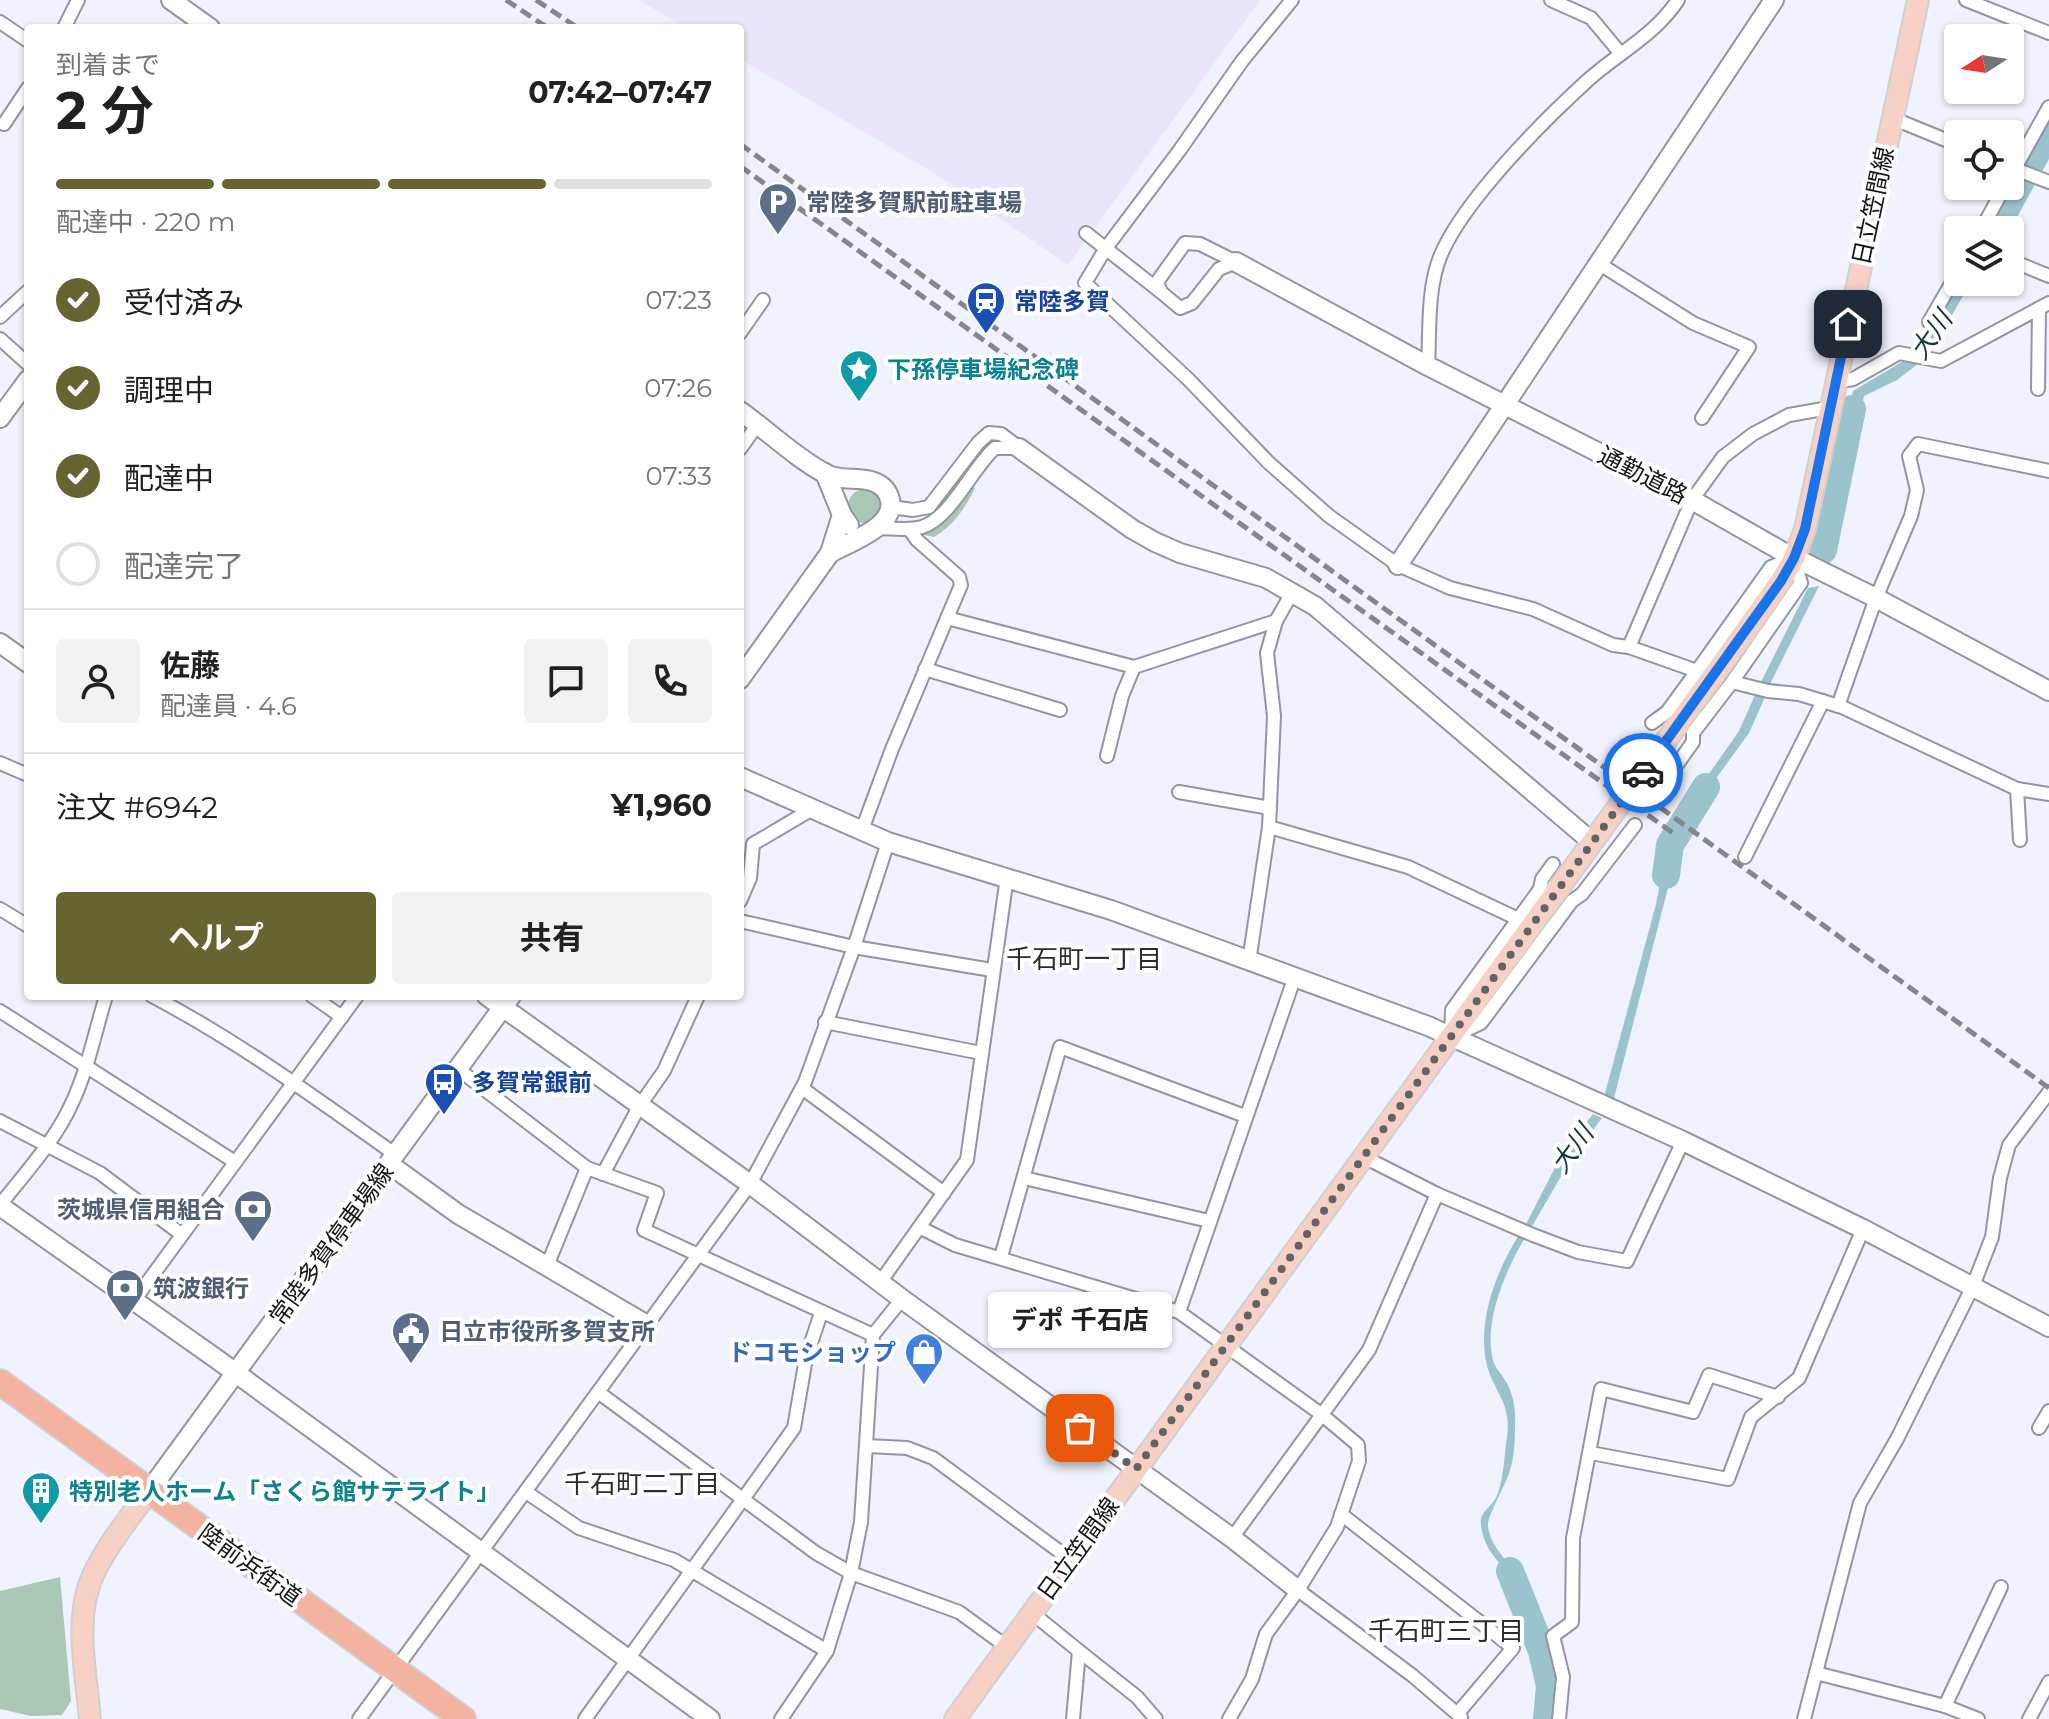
<!DOCTYPE html>
<html lang="ja">
<meta charset="utf-8">
<style>
:root{--surface:#fff;--page:#f2f2f2;--text:#202124;--muted:#757577;--line:#e0e0e0;--accent:#666431}
body{margin:0;font-family:Montserrat,"Noto Sans JP",sans-serif;background:var(--page);color:var(--text);height:100vh;display:flex;flex-direction:column;font-size:30px;white-space:nowrap}
*{box-sizing:border-box;margin:0}
p{font-size:26px;color:var(--muted)}
.icon{flex:none;width:44px;height:44px;fill:none;stroke:currentColor;stroke-width:2;stroke-linecap:round;stroke-linejoin:round}
.map{position:relative;flex:1;overflow:hidden}
.drawer{position:absolute;left:24px;top:24px;width:720px;height:976px;display:flex;flex-direction:column;background:var(--surface);border-radius:8px;box-shadow:0 2px 6px #0004}
.drawer>*{flex:none}
.needle{width:52px;rotate:258deg}
.tools{position:absolute;left:1944px;top:24px;display:grid;gap:16px}
.tools a{display:grid;place-items:center;width:80px;height:80px;border-radius:8px;background:var(--surface);box-shadow:0 2px 6px #0004;font-size:40px}
.pin{position:absolute;display:grid;place-items:center;width:68px;height:68px;color:#fff;margin:-34px;border-radius:16px;box-shadow:0 4px 12px #0006}
.courier{position:absolute;display:grid;place-items:center;width:80px;height:80px;margin:-40px;border:6px solid #1a73e8;border-radius:50%;background:#fff;color:#222;box-shadow:0 2px 10px #0007}
.bubble{position:absolute;height:56px;border-radius:8px;background:var(--surface);box-shadow:0 2px 6px #0004;font-size:26px;font-weight:700;line-height:56px;text-align:center}
.headline em{font-style:normal;font-weight:700}
.headline div{display:flex;flex-direction:column-reverse}
.headline{display:flex;align-items:center;justify-content:space-between;height:136px;padding:0 32px}
h1{font-size:52px;font-weight:700;line-height:60px}
.bar{display:grid;grid-template-columns:repeat(4,1fr);gap:12px 8px;align-content:center;height:96px;padding:0 32px}
.bar i{height:10px;border-radius:6px;background:var(--line)}
.bar .current{background:var(--accent)}
.bar p{grid-column:span 4}
.line{display:flex;align-items:center;gap:20px;padding:0 32px;border-top:2px solid var(--line)}
.line div{flex:1}
.round{display:grid;place-items:center;flex:none;width:84px;height:84px;border-radius:8px;background:var(--page)}
ol{padding:0 32px;list-style:none}
li{display:flex;align-items:center;gap:24px;height:88px}
li p{margin-inline-start:auto}
li .icon{padding:8px;border-radius:50%;background:var(--accent);color:#fff;stroke-width:4}
li:last-child{color:var(--muted)}
li i{width:44px;height:44px;border:4px solid var(--line);border-radius:50%}
.button{display:flex;gap:16px;margin-top:auto;padding:16px 32px}
.button a{flex:1;height:92px;border-radius:8px;background:var(--accent);color:#fff;font-size:32px;font-weight:700;line-height:92px;text-align:center}
.button a+a{background:var(--page);color:var(--text)}
.map>svg:first-child{display:block}
.industrial{fill:#ebe5fb}
.green{fill:#abc8b7}
.water{fill:#9ac3ce}
.lines{fill:none;stroke-linecap:round;stroke-linejoin:round}
.river{stroke:#9ac3ce;stroke-width:28}
.street-casing{stroke:#9395a0;stroke-width:16}
.secondary-casing{stroke:#9395a0;stroke-width:22}
.primary-casing{stroke:#d0d0d1;stroke-width:24}
.highway-casing{stroke:#d0d0d1;stroke-width:28}
.street{stroke:#fff;stroke-width:12}
.secondary{stroke:#fff;stroke-width:18}
.primary{stroke:#f8d1c6;stroke-width:20}
.highway{stroke:#f4b2a0;stroke-width:24}
.rail{stroke:#86878e;stroke-width:5;stroke-dasharray:12 6;stroke-linecap:butt}
.done{stroke:#626269;stroke-width:8;stroke-dasharray:0 14.4}
.route{stroke:#1a73e8;stroke-width:10}
.labels{text-anchor:middle;dominant-baseline:central;stroke-width:8;stroke-linejoin:round;paint-order:stroke}
.service-label{font-size:24px;font-weight:bold;fill:#4e5e75;stroke:#fff;text-anchor:start}
.street-label{font-size:24px;fill:#151519;stroke:#fff}
.transit-label{font-size:24px;font-weight:bold;fill:#164399;stroke:#fff;text-anchor:start}
.culture-label{font-size:24px;font-weight:bold;fill:#0d838f;stroke:#fff;text-anchor:start}
.shop-label{font-size:24px;font-weight:bold;fill:#366cbe;stroke:#fff;text-anchor:end}
.water-label{font-size:26px;font-style:italic;fill:#123941;stroke:#fff}
.neighbourhood-label{font-size:26px;fill:#2a2c34;stroke:#fff}
</style>
<div class="map">
<svg width="2049" height="1719" viewBox="0 0 2049 1719">
<rect width="100%" height="100%" fill="#f0f2fd"/>
<polygon class="industrial" points="639,0 1260,0 1068,265 934,173 740,59 740,28 686,28"/>
<g class="green">
<path d="M971,485L975,488C966,507 953,526 934,537L924,535L926,528L943,523Z"/>
<circle cx="865" cy="506" r="17"/>
<polygon points="60,1577 71,1701 62,1715 31,1716 0,1709 0,1591"/>
</g>
<g class="water">
<polygon points="1959,282 1971,282 1936,343 1928,351 1915,348 1929,335"/>
<polygon points="1905,360 1919,363 1897,380 1864,396 1850,445 1841,443 1853,391"/>
<polygon points="1839,451 1849,454 1829,550 1820,547"/>
<polygon points="1819,586 1769,686 1760,684 1808,588"/>
<polygon points="1755,695 1765,697 1749,733 1704,795 1698,817 1693,825 1685,818 1691,809 1697,791 1739,731"/>
<polygon points="1669,838 1679,845 1613,1102 1604,1097 1656,904"/>
<polygon points="1593,1114 1602,1118 1570,1161 1531,1228 1525,1226 1563,1152"/>
<path d="M1519,1235L1525,1238C1506,1269 1483,1322 1493,1360C1495,1368 1501,1373 1505,1380C1514,1394 1516,1412 1515,1428C1515,1441 1514,1458 1510,1470C1506,1485 1487,1516 1488,1526C1490,1546 1506,1558 1515,1574C1539,1618 1560,1668 1554,1719H1545C1548,1709 1551,1699 1552,1689C1555,1650 1528,1608 1509,1576C1502,1564 1490,1555 1485,1541C1473,1508 1490,1514 1498,1493C1504,1476 1504,1456 1507,1438C1511,1409 1501,1400 1490,1375C1473,1331 1495,1272 1519,1235Z"/>
</g>
<g class="lines">
<g class="river">
<polyline points="1994,230 2049,130"/>
<polyline points="1823,550 1852,409"/>
<polyline points="1666,875 1670,845 1706,787"/>
<polyline points="1510,1571 1542,1651 1550,1686 1547,1719"/>
</g>
<defs>
<g id="street">
<polyline points="1292,0 1242,61 1179,151 1106,248 1085,283 1188,379 1269,463 1329,516 1398,565 1450,588 1533,609 1613,645 1629,647 1697,671 1771,567 1794,558 1801,583 1732,682 1768,691 1799,694 1842,707 2017,789"/>
<polyline points="1551,0 1591,18 1621,54"/>
<polyline points="1966,0 2049,33"/>
<polyline points="0,22 28,41"/>
<polyline points="64,28 78,0"/>
<polyline points="1892,118 1958,145"/>
<polyline points="4,124 28,88"/>
<polyline points="2010,167 2049,182"/>
<polyline points="2010,177 2049,107"/>
<polyline points="1981,230 2005,186"/>
<polyline points="1086,233 1161,292"/>
<polygon points="1185,243 1200,244 1236,262 1219,269 1192,303 1180,308 1161,292 1157,282"/>
<polyline points="2010,260 2049,276"/>
<polyline points="1598,263 1693,323 1749,347 1702,418"/>
<polyline points="0,317 28,291"/>
<polyline points="1929,322 1958,272"/>
<polyline points="740,333 763,300"/>
<polyline points="0,339 28,364"/>
<path d="M1428,366C1430,331 1427,290 1440,257C1462,202 1543,121 1588,80C1618,53 1655,35 1678,0"/>
<polyline points="1835,382 1853,379 1899,353 1941,361 2049,303"/>
<polyline points="2038,389 2039,309"/>
<polyline points="740,449 758,424"/>
<polyline points="891,507 913,510 929,507 978,443 989,433 1001,434 1017,446"/>
<path d="M877,528C891,528 908,531 922,527C951,518 972,468 995,448H1019"/>
<polyline points="947,618 1134,667"/>
<polyline points="1629,647 1692,500 1723,457 1753,434 1789,415 1829,408"/>
<polyline points="925,669 1060,710"/>
<polyline points="1838,706 1876,598 1911,516 1917,490 1909,456 1918,444 2049,471"/>
<polyline points="1652,723 1667,712 1697,671"/>
<polyline points="1107,756 1122,696 1134,667 1276,621"/>
<polyline points="0,763 28,775"/>
<polyline points="1678,763 1693,742 1693,733 1732,682"/>
<polyline points="1179,792 1270,808"/>
<polyline points="1269,827 1408,867 1518,919"/>
<polyline points="862,830 892,749 961,585 959,577 917,540 909,529"/>
<polyline points="2020,840 2017,789 2049,794"/>
<polyline points="1745,857 1823,701"/>
<polyline points="1553,864 1542,879 1540,889 1452,1010 1451,1037 1481,1023 1572,901 1582,894 1635,825"/>
<polyline points="740,901 750,878 753,844 814,808"/>
<polyline points="0,909 28,926"/>
<polyline points="740,921 854,947 992,970"/>
<polyline points="1249,962 1269,827 1274,716 1267,653 1276,621 1293,591"/>
<path d="M152,996C238,1041 317,1099 396,1155"/>
<polyline points="312,996 342,1017"/>
<polyline points="0,1011 235,1162"/>
<polyline points="825,1022 981,1053"/>
<polyline points="458,1069 587,1168"/>
<polyline points="802,1088 944,1193"/>
<polyline points="0,1121 100,1173 181,1234"/>
<polyline points="1364,1157 1437,1194 1533,1235 1578,1252 1627,1261 1683,1141"/>
<polyline points="603,1174 640,1105 664,1071 698,996"/>
<polyline points="1024,1178 1209,1221"/>
<path d="M0,1205C25,1173 55,1141 72,1103C88,1069 95,1032 106,996"/>
<polyline points="921,1228 955,1245 1179,1312 1321,1414 1358,1445 1359,1461 1337,1527 1298,1590 1266,1634 1252,1679 1229,1719"/>
<polyline points="1001,1257 1060,1047 1245,1116"/>
<polyline points="547,1266 587,1168 657,1193 644,1230 873,1335"/>
<polyline points="881,1281 967,1160 1007,877"/>
<polyline points="133,1302 357,996"/>
<polyline points="1179,1312 1294,979"/>
<polyline points="598,1392 816,1553 851,1573 959,1612 1007,1647"/>
<polyline points="2039,1428 2049,1411"/>
<polyline points="867,1446 907,1448 933,1458 1071,1560"/>
<polyline points="1591,1453 1728,1479 1751,1417 1799,1378 1863,1229"/>
<polyline points="526,1492 579,1528 674,1560 827,1651"/>
<polyline points="1341,1514 1513,1648 1458,1713"/>
<polyline points="1232,1538 1369,1350 1437,1194"/>
<polyline points="1298,1590 1413,1676 1461,1717"/>
<polyline points="1032,1613 1079,1651 1073,1719"/>
<polyline points="1079,1651 1137,1697 1156,1719"/>
<polyline points="1816,1673 1945,1706 1978,1719"/>
<polyline points="1945,1706 2001,1587"/>
<polyline points="359,1719 750,1184 805,1082 854,947 888,842"/>
<polyline points="585,1719 794,1428 806,1358 821,1313"/>
<polyline points="781,1719 827,1651 851,1573 861,1522 873,1335 902,1299"/>
<polyline points="1559,1719 1563,1677 1553,1636 1572,1622 1573,1538 1601,1389 1693,1412 1709,1375 1778,1397"/>
<polyline points="1804,1719 1860,1503 1897,1439 1973,1286 1992,1237 2000,1178 2009,1145 2049,1092"/>
<polyline points="2029,1719 2049,1682"/>
</g>
<g id="secondary">
<polyline points="171,0 210,28"/>
<polyline points="1236,262 1428,366 1692,500 1783,552 1876,598 2049,691"/>
<path d="M740,411C768,431 796,458 826,474C841,482 859,476 874,482C882,485 888,491 890,500C896,527 849,542 830,553"/>
<polyline points="0,418 28,380"/>
<polyline points="1019,448 1132,529 1155,542 1180,553 1266,578 1315,606 1592,842"/>
<polyline points="825,473 842,515 849,525"/>
<polyline points="1398,565 1774,0"/>
<polyline points="0,643 28,663"/>
<polyline points="740,679 830,553 842,515"/>
<polyline points="740,777 888,842 1111,910 1428,1026 1683,1141 1863,1229 2049,1327"/>
<polyline points="487,996 750,1184 902,1299 1232,1538 1298,1590"/>
<polyline points="389,1164 458,1214 647,1325"/>
<polyline points="0,1206 218,1360 710,1719"/>
<polyline points="149,1491 511,996"/>
</g>
<g id="primary">
<path d="M90,1719C86,1672 73,1617 94,1573C108,1544 130,1517 149,1491"/>
<polyline points="955,1719 1745,632 1781,581 1794,558 1805,529 1918,0"/>
</g>
<polyline id="highway" points="0,1382 463,1719"/>
</defs>
<use href="#street" class="street-casing"/>
<use href="#secondary" class="secondary-casing"/>
<use href="#primary" class="primary-casing"/>
<use href="#highway" class="highway-casing"/>
<use href="#street" class="street"/>
<use href="#secondary" class="secondary"/>
<use href="#primary" class="primary"/>
<use href="#highway" class="highway"/>
<g class="rail">
<polyline points="506,0 548,28"/>
<polyline points="536,0 578,28"/>
<polyline points="740,144 2049,1088"/>
<polyline points="740,166 1673,833"/>
</g>
</g>
<g class="lines">
<polyline class="done" points="1080,1428 1136,1469 1643,773"/>
<polyline class="route" points="1643,773 1781,581 1794,558 1805,529 1848,324"/>
</g>
<defs>
<symbol id="parking-pin" viewBox="-11 -11 22 30"><path d="M0 17L-7.5 6A9.5 9.5 0 1 1 7.5 6Z" fill="#5c6f8a" stroke="#fff"/><path d="M-3.5-5.5H1a3.5 3.5 0 0 1 0 7H-1V5.5H-3.5ZM-1-3.4V-.6H.8a1.4 1.4 0 0 0 0-2.8Z" fill="#fff"/></symbol>
<symbol id="station-pin" viewBox="-11 -11 22 30"><path d="M0 17L-7.5 6A9.5 9.5 0 1 1 7.5 6Z" fill="#1a4fb4" stroke="#fff"/><path d="M-3-6H3Q5-6 5-4V2Q5 4 3 4L4.5 6H3L1.5 4h-3L-3 6H-4.5L-3 4Q-5 4-5 2V-4Q-5-6-3-6ZM-3.5-4v3h7v-3ZM-3.5 1v1.5H-2V1ZM2 1v1.5H3.5V1Z" fill="#fff"/></symbol>
<symbol id="sight-pin" viewBox="-11 -11 22 30"><path d="M0 17L-7.5 6A9.5 9.5 0 1 1 7.5 6Z" fill="#0f9aa8" stroke="#fff"/><path d="M0-6L1.8-2.2L6-1.7L2.9 1.2L3.7 5.4L0 3.3L-3.7 5.4L-2.9 1.2L-6-1.7L-1.8-2.2Z" fill="#fff"/></symbol>
<symbol id="bus-pin" viewBox="-11 -11 22 30"><path d="M0 17L-7.5 6A9.5 9.5 0 1 1 7.5 6Z" fill="#1a4fb4" stroke="#fff"/><path d="M-5-6H5V4H4V6H2V4H-2V6H-4V4H-5ZM-3.5-4V0h7V-4ZM-3.5 1.2v1.5H-2V1.2ZM2 1.2v1.5H3.5V1.2Z" fill="#fff"/></symbol>
<symbol id="bank-pin" viewBox="-11 -11 22 30"><path d="M0 17L-7.5 6A9.5 9.5 0 1 1 7.5 6Z" fill="#5c6f8a" stroke="#fff"/><path d="M-6-4H6V4H-6ZM0-2.3a2.3 2.3 0 1 0 0 4.6a2.3 2.3 0 1 0 0-4.6Z" fill="#fff"/></symbol>
<symbol id="civic-pin" viewBox="-11 -11 22 30"><path d="M0 17L-7.5 6A9.5 9.5 0 1 1 7.5 6Z" fill="#5c6f8a" stroke="#fff"/><path d="M-.6-6.5H3V-4.5H.6V-3L4-1V1h2V6H-6V1h2V-1L-.6-3ZM-1.2 2.5V6h2.4V2.5Z" fill="#fff"/></symbol>
<symbol id="shop-pin" viewBox="-11 -11 22 30"><path d="M0 17L-7.5 6A9.5 9.5 0 1 1 7.5 6Z" fill="#3f7fe0" stroke="#fff"/><path d="M-5-2.5h2.3a2.7 3.5 0 0 1 5.4 0H5L5.5 6h-11ZM-1.5-2.5h3a1.5 2.3 0 0 0-3 0Z" fill="#fff"/></symbol>
<symbol id="building-pin" viewBox="-11 -11 22 30"><path d="M0 17L-7.5 6A9.5 9.5 0 1 1 7.5 6Z" fill="#0f9aa8" stroke="#fff"/><path d="M-4-6H4V6H1V3H-1V6H-4ZM-2.5-4.3h1.7v1.8h-1.7ZM.8-4.3h1.7v1.8H.8ZM-2.5-1h1.7V.8h-1.7ZM.8-1h1.7V.8H.8Z" fill="#fff"/></symbol>
</defs>
<g fill-rule="evenodd">
<use href="#parking-pin" x="756" y="180" width="44" height="60"/>
<use href="#station-pin" x="964" y="279" width="44" height="60"/>
<use href="#sight-pin" x="837" y="347" width="44" height="60"/>
<use href="#bus-pin" x="422" y="1060" width="44" height="60"/>
<use href="#bank-pin" x="231" y="1187" width="44" height="60"/>
<use href="#bank-pin" x="103" y="1266" width="44" height="60"/>
<use href="#civic-pin" x="389" y="1309" width="44" height="60"/>
<use href="#shop-pin" x="902" y="1330" width="44" height="60"/>
<use href="#building-pin" x="19" y="1469" width="44" height="60"/>
</g>
<g class="labels">
<g class="service-label">
<text x="806" y="202">常陸多賀駅前駐車場</text>
<text x="225" y="1209" text-anchor="end">茨城県信用組合</text>
<text x="153" y="1288">筑波銀行</text>
<text x="439" y="1331">日立市役所多賀支所</text>
</g>
<g class="street-label">
<text transform="translate(1873 206) rotate(-78)">日立笠間線</text>
<text transform="translate(1643 475) rotate(27)">通勤道路</text>
<text transform="translate(331 1244) rotate(-54)">常陸多賀停車場線</text>
<text transform="translate(1078 1549) rotate(-54)">日立笠間線</text>
<text transform="translate(250 1565) rotate(36)">陸前浜街道</text>
</g>
<g class="transit-label">
<text x="1014" y="301">常陸多賀</text>
<text x="472" y="1082">多賀常銀前</text>
</g>
<g class="culture-label">
<text x="887" y="369">下孫停車場紀念碑</text>
<text x="69" y="1491">特別老人ホーム「さくら館サテライト」</text>
</g>
<g class="shop-label">
<text x="896" y="1352">ドコモショップ</text>
</g>
<g class="water-label">
<text transform="translate(1931 335) rotate(-55)">大川</text>
<text transform="translate(1572 1149) rotate(-54)">大川</text>
</g>
<g class="neighbourhood-label">
<text x="1084" y="959">千石町一丁目</text>
<text x="642" y="1484">千石町二丁目</text>
<text x="1446" y="1631">千石町三丁目</text>
</g>
</g>
</svg>
<div class="tools">
<a><svg class="needle" viewBox="-14 -14 28 28"><path d="M0-13l5 13h-10z" fill="#e53935"/><path d="M0 13l5-13h-10z" fill="#757577"/></svg></a>
<a><svg class="icon" aria-label="locate" viewBox="0 0 24 24"><circle cx="12" cy="12" r="6"/><path d="M12 2v4M12 18v4M2 12h4M18 12h4"/></svg></a>
<a><svg class="icon" aria-label="layers" viewBox="0 0 24 24"><path d="M12 4l9 5-9 5-9-5zM3 14l9 5 9-5"/></svg></a>
</div>
<div class="pin" style="left:1080px;top:1428px;background:#ea580c"><svg class="icon" aria-label="bag" viewBox="0 0 24 24"><path d="M5 8h14l-1 12H6zM9 8a3 3 0 0 1 6 0"/></svg></div>
<div class="pin" style="left:1848px;top:324px;background:#1f2937"><svg class="icon" aria-label="home" viewBox="0 0 24 24"><path d="M3 11l9-7 9 7M6 9v11h12V9"/></svg></div>
<div class="courier" style="left:1643px;top:773px"><svg class="icon" aria-label="car" viewBox="0 0 24 24"><path d="M5 17H2v-5l4-1 3-4h7l3 4 3 1v5h-3M9 17h6M6 11h13"/><circle cx="7" cy="17" r="2"/><circle cx="17" cy="17" r="2"/></svg></div>
<div class="bubble" style="left:988px;top:1292px;width:184px">デポ 千石店</div>
<section class="drawer">
<div class="headline"><div><h1>2 分</h1><p>到着まで</p></div><em>07:42–07:47</em></div>
<div class="bar"><i class="current"></i><i class="current"></i><i class="current"></i><i></i><p>配達中 · 220 m</p></div>
<ol>
<li><svg class="icon" aria-label="check" viewBox="0 0 24 24"><path d="M5 12l5 5 9-10"/></svg>受付済み<p>07:23</p></li>
<li><svg class="icon" aria-label="check" viewBox="0 0 24 24"><path d="M5 12l5 5 9-10"/></svg>調理中<p>07:26</p></li>
<li><svg class="icon" aria-label="check" viewBox="0 0 24 24"><path d="M5 12l5 5 9-10"/></svg>配達中<p>07:33</p></li>
<li><i></i>配達完了</li>
</ol>
<div class="line" style="height:144px"><a class="round"><svg class="icon" aria-label="person" viewBox="0 0 24 24"><circle cx="12" cy="8" r="4"/><path d="M4 21q1-7 8-7t8 7"/></svg></a><div><b>佐藤</b><p>配達員 · 4.6</p></div><a class="round"><svg class="icon" aria-label="chat" viewBox="0 0 24 24"><path d="M4 5h16v11H9l-5 4z"/></svg></a><a class="round"><svg class="icon" aria-label="phone" viewBox="0 0 24 24"><path d="M5 4h4l2 5-3 2q2 4 5 5l2-3 5 2v4C11 20 4 13 5 4z"/></svg></a></div>
<div class="line" style="height:104px"><div>注文 #6942</div><b>¥1,960</b></div>
<div class="button"><a>ヘルプ</a><a>共有</a></div>
</section>
</div>
